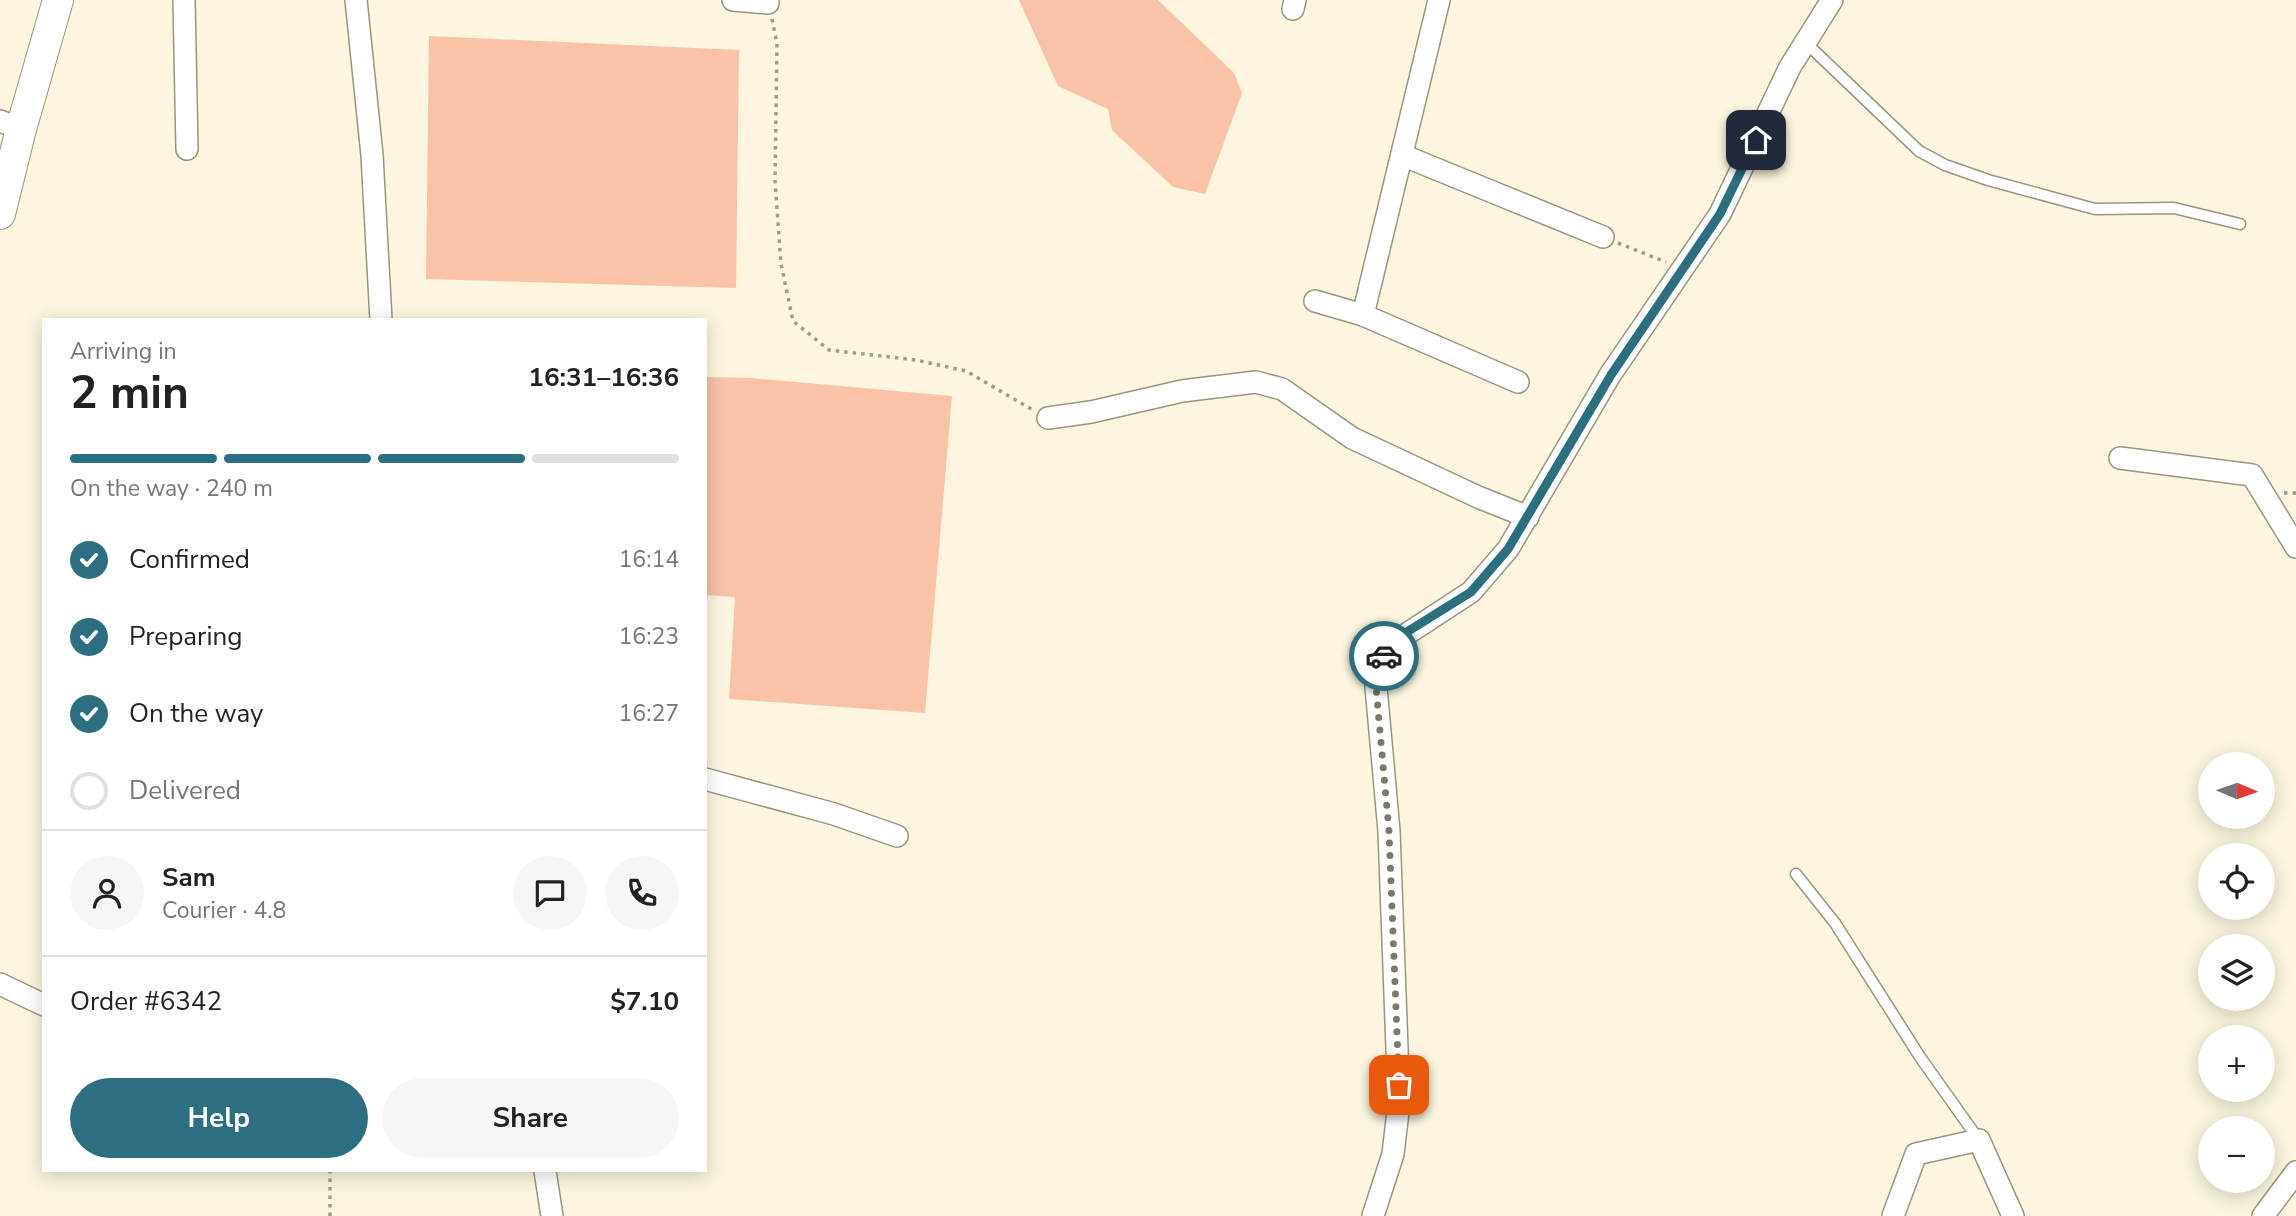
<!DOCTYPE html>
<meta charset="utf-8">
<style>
:root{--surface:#fff;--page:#f6f6f6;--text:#222;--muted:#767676;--line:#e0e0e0;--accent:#2c6f80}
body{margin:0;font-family:"Nunito Sans",sans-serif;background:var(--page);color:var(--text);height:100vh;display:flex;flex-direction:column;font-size:26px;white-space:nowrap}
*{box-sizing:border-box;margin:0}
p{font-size:23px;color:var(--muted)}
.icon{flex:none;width:38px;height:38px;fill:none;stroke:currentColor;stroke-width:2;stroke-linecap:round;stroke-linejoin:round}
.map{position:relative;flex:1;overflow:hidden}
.panel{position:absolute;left:42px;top:318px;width:665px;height:854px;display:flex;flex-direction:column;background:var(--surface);border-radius:0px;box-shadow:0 4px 18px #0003}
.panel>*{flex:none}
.needle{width:46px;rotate:92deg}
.controls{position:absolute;left:2198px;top:752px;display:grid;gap:14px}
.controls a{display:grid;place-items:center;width:77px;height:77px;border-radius:50%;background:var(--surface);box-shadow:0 4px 18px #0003;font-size:35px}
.pin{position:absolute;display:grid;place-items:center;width:60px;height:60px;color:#fff;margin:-30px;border-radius:14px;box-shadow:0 4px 10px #0006}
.courier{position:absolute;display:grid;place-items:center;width:70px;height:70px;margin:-35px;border:5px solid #2c6f80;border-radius:50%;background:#fff;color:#222;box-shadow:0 2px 9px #0007}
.summary em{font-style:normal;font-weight:700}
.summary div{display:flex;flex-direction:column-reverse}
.summary{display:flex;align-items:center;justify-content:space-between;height:119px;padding:0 28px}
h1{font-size:46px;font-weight:700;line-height:52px}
.bar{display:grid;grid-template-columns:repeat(4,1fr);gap:10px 7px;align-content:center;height:84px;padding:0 28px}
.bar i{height:9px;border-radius:5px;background:var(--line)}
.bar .active{background:var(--accent)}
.bar p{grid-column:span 4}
.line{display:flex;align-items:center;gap:18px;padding:0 28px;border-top:2px solid var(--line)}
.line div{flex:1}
.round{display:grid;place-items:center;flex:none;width:74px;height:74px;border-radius:37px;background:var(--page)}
ol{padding:0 28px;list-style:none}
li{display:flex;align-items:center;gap:21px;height:77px}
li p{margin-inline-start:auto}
li .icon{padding:7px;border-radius:50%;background:var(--accent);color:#fff;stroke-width:4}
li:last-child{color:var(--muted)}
li i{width:38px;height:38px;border:4px solid var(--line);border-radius:50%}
.button{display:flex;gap:14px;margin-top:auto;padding:14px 28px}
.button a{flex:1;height:80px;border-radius:42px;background:var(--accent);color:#fff;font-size:28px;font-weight:700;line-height:80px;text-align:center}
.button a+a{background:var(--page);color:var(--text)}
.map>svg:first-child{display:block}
.green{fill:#fac3a7}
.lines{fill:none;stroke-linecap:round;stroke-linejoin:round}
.service-casing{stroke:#9a957f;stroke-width:13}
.minor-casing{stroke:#9a957f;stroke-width:24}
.secondary-casing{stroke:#9a957f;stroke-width:32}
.path{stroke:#a09c8a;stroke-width:3.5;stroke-dasharray:3.5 5;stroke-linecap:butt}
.service{stroke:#fff;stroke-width:10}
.minor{stroke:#fff;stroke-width:21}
.secondary{stroke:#fff;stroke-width:30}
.done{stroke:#7c796a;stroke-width:7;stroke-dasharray:0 12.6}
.route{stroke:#2c6f80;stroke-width:9}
</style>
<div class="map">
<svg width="2296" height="1216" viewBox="0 0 2296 1216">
<rect width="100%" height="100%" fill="#fbf6dd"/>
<g class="green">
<polygon points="1019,0 1158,0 1234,73 1242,93 1205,194 1173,187 1112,130 1108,109 1058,86"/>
<polygon points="429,36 739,50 736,288 426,279"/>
<polygon points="705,377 751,378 952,396 925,713 729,699 735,597 705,595"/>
</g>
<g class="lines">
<defs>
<g id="service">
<polyline points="1804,41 1919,151 1945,165 1988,180 2095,209 2174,208 2240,224"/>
<polyline points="1796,874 1835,923 1920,1057 1979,1140"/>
</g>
<g id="minor">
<polyline points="184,0 187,149"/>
<polyline points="356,0 372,155 381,320"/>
<polyline points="733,0 768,3"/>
<polyline points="1293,9 1295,0"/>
<polyline points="0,121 21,129"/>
<polyline points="1402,155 1603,237"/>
<polyline points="1315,301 1363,315 1518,382"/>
<polyline points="1363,315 1439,0"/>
<polyline points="1048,418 1091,412 1182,391 1256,382 1282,389 1352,438 1478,497 1528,517"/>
<polyline points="2120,458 2252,475 2296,547"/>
<polyline points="705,779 834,814 897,836"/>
<polyline points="0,984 44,1005"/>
<polyline points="545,1171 552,1216"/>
<polyline points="1373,1216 1393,1154 1399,1103 1389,831 1376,687 1382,659 1396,641 1471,592 1508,549 1610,375 1720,214 1790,67 1832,0"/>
<polyline points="1893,1216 1916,1154 1979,1140 2013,1216"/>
<polyline points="2263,1216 2296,1172"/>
</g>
<polyline id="secondary" points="0,214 21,129 58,0"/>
</defs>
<use href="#service" class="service-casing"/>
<use href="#minor" class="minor-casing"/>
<use href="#secondary" class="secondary-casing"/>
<g class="path">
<polyline points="772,19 777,44 775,181 781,264 793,321 829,350 916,360 966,371 1033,410"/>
<polyline points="1618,243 1666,262"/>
<polyline points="2284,493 2296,493"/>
<polyline points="330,1216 330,1171"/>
</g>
<use href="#service" class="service"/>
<use href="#minor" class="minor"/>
<use href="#secondary" class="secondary"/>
</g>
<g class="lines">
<polyline class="done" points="1384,656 1377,673 1376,687 1389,831 1399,1085"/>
<polyline class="route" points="1384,656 1396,641 1410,630 1471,592 1508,549 1611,375 1720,214 1756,140"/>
</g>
</svg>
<div class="controls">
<a><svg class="needle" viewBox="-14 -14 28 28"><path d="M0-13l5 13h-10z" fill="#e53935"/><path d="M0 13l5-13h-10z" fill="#767676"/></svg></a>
<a><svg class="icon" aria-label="locate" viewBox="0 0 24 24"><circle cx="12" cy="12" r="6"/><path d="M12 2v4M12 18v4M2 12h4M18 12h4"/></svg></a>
<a><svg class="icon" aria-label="layers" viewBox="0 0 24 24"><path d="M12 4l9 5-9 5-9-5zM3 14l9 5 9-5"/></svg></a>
<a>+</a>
<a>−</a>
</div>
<div class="pin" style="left:1399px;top:1085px;background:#ea580c"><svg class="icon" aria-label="bag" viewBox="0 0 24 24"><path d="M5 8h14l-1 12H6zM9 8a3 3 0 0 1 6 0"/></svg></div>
<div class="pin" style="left:1756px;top:140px;background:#1f2937"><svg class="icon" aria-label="home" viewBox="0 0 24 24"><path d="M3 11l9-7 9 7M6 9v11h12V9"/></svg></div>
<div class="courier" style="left:1384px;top:656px"><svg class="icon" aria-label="car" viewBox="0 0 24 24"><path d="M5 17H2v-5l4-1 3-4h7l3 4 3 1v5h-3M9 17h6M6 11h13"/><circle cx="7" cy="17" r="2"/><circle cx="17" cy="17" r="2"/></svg></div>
<section class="panel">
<div class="summary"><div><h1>2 min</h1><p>Arriving in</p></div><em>16:31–16:36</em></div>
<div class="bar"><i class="active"></i><i class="active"></i><i class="active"></i><i></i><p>On the way · 240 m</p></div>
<ol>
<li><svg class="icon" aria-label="check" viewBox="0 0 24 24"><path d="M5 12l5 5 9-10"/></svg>Confirmed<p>16:14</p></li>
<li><svg class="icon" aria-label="check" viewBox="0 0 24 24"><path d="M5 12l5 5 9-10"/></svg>Preparing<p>16:23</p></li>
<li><svg class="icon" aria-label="check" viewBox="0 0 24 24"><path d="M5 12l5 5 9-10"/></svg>On the way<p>16:27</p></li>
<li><i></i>Delivered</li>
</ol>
<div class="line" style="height:126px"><a class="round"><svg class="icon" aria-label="person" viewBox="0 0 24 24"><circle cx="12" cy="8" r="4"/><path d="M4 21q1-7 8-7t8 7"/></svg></a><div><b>Sam</b><p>Courier · 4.8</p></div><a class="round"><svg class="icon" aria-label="chat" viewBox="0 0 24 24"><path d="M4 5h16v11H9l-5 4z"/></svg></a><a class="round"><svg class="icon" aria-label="phone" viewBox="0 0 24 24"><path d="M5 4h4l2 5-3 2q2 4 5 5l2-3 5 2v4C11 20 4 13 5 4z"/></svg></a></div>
<div class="line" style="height:91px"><div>Order #6342</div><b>$7.10</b></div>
<div class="button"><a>Help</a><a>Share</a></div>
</section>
</div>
